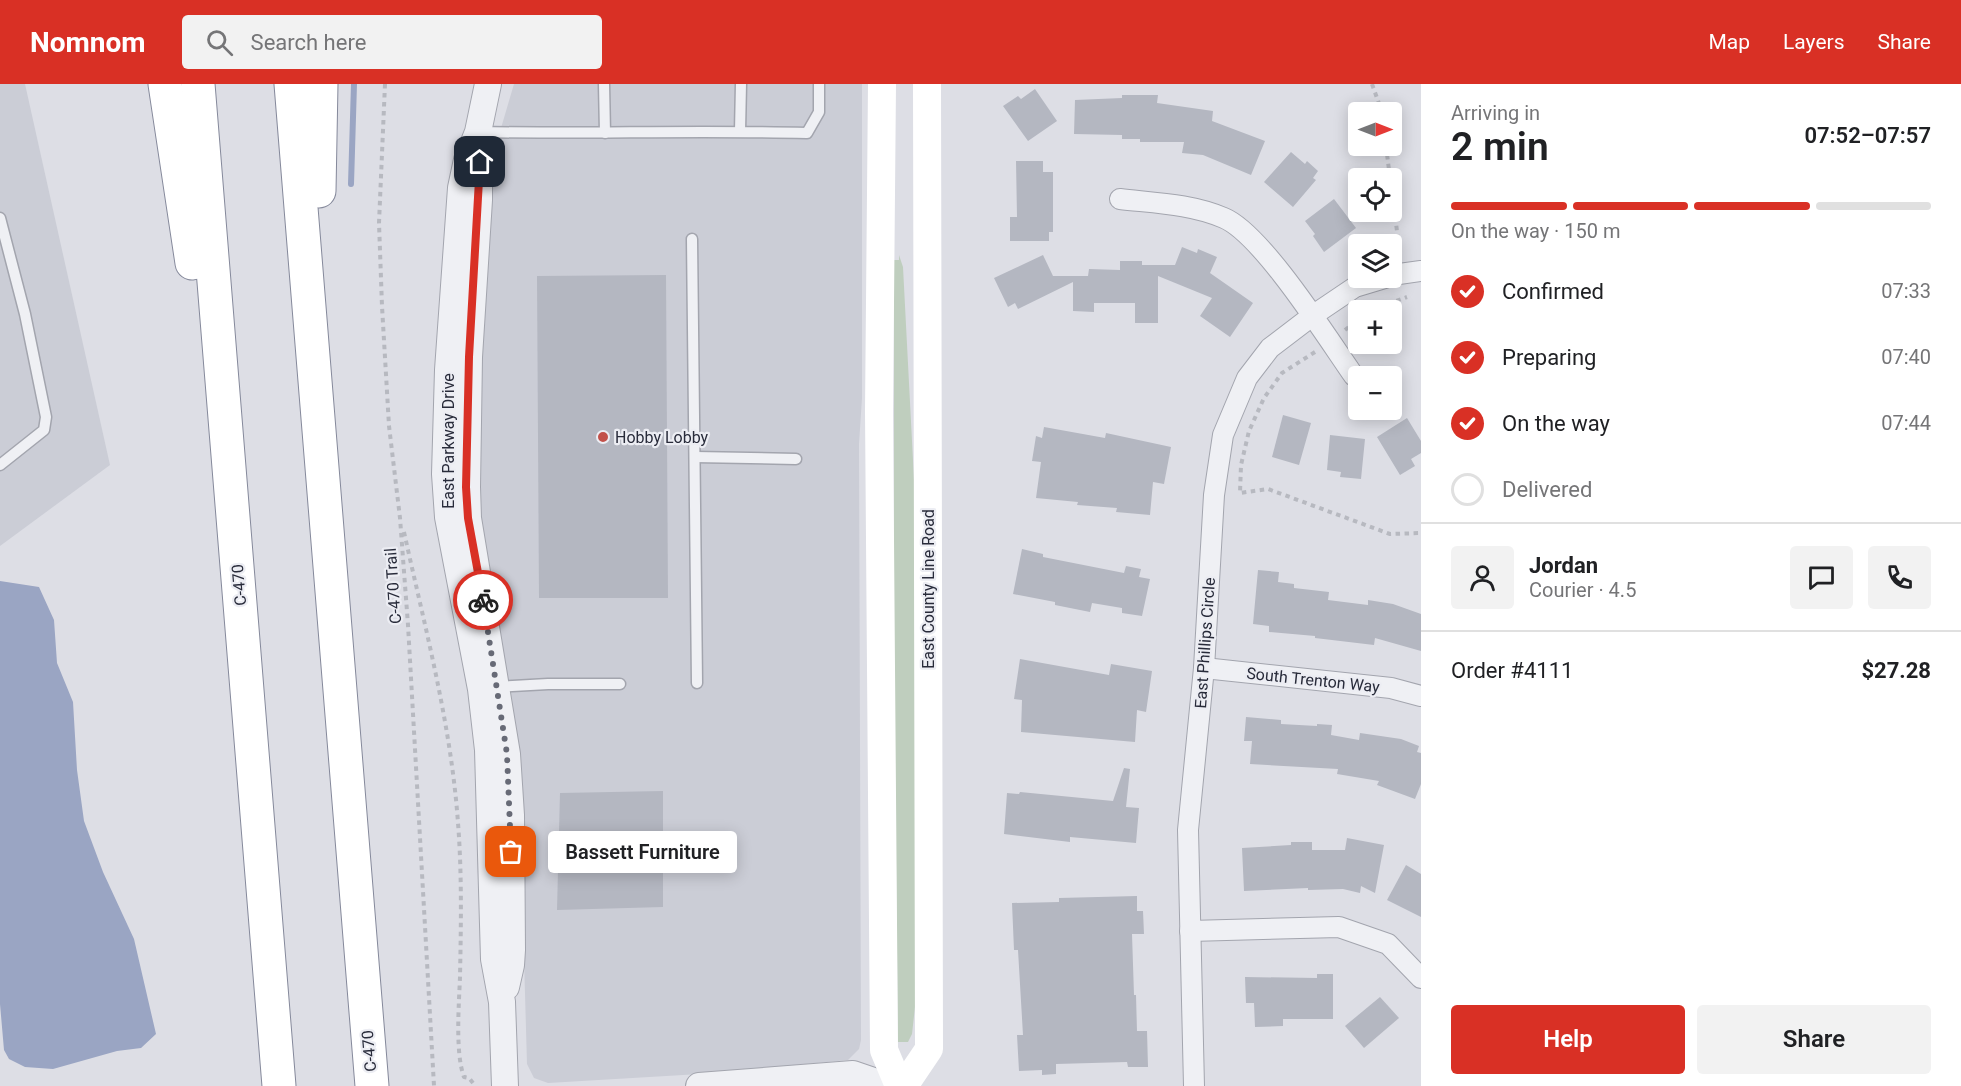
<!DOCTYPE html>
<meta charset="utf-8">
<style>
:root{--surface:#fff;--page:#f2f2f2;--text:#202124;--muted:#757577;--line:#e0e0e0;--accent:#d93025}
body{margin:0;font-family:Roboto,sans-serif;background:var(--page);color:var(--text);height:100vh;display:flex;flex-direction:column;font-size:22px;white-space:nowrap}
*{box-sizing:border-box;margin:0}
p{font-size:20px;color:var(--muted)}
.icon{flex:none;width:33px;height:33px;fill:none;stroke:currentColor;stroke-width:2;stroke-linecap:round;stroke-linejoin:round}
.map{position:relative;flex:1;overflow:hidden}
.side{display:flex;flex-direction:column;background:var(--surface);width:540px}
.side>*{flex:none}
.needle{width:39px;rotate:90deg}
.buttons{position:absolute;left:1348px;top:18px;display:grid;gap:12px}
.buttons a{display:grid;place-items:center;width:54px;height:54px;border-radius:6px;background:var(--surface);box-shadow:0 3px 15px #0003;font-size:30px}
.pin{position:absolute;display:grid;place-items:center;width:51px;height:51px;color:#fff;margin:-26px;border-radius:12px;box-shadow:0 3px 9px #0006}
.courier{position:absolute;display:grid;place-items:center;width:60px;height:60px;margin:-30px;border:4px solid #d93025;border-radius:50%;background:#fff;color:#222;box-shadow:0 2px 8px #0007}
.bubble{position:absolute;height:42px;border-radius:6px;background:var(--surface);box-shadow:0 3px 15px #0003;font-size:20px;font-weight:600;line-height:42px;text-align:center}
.head em{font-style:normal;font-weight:600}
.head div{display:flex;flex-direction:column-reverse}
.head{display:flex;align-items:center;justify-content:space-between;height:102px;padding:0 30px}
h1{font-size:39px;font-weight:600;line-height:45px}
.bar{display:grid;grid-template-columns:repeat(4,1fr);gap:9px 6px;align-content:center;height:72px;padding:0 30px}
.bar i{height:8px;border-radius:4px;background:var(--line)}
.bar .on{background:var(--accent)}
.bar p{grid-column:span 4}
.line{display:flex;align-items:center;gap:15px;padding:0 30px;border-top:2px solid var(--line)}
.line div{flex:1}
.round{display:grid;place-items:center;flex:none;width:63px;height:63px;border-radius:6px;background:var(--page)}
ol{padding:0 30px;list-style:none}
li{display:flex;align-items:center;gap:18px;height:66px}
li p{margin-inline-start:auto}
li .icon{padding:6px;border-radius:50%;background:var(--accent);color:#fff;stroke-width:4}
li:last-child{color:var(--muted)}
li i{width:33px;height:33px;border:3px solid var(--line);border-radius:50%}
.cta{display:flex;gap:12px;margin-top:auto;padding:12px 30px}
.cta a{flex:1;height:69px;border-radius:6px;background:var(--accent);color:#fff;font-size:24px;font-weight:600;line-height:69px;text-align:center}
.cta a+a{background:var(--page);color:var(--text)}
header{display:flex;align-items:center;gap:36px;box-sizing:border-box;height:84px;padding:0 30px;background:var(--accent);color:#fff}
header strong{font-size:28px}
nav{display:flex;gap:33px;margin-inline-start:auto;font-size:21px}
.search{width:420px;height:54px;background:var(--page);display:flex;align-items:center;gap:15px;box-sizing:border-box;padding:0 21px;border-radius:6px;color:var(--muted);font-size:22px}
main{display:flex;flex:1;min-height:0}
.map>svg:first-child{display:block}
.built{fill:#cbcdd6}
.green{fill:#bfcebe}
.water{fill:#9aa5c3}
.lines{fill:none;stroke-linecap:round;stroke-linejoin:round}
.stream{stroke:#9aa5c3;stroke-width:6}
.building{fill:#b4b7c1}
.service-casing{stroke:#a3a5ae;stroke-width:13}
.minor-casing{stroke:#a3a5ae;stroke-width:22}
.tertiary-casing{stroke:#a3a5ae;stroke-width:28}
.motorway-casing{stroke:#85899b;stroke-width:35}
.path{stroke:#b7b9c0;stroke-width:4;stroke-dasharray:4.5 4.5;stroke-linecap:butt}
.service{stroke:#eff0f4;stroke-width:10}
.minor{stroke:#eff0f4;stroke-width:20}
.tertiary{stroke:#eff0f4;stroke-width:26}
.secondary{stroke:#fff;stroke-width:28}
.motorway{stroke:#fff;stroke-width:33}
.done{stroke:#676a76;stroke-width:6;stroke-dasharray:0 10.8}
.route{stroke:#d93025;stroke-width:8}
.poi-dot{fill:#c2514a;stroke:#ecedf3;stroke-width:2}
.labels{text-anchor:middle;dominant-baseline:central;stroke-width:4.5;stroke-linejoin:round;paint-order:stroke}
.poi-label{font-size:16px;fill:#282b3a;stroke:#ecedf3;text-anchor:start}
.street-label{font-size:16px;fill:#282b3a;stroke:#ecedf3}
</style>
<header>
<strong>Nomnom</strong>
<div class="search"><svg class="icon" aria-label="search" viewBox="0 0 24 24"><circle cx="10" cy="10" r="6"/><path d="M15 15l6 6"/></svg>Search here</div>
<nav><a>Map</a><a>Layers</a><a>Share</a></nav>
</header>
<main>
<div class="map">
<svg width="1421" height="1002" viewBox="0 0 1421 1002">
<rect width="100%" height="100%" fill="#dddee5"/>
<g class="built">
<polygon points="0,0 25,0 110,381 0,462"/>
<polygon points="514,0 862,0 862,314 859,360 861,956 859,965 848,976 700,990 548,999 534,994 527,980 522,804 500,561 481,451 477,289 491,78"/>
</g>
<polygon class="green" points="899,171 903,183 915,415 915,923 912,950 908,958 898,958 894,593 894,176 899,176"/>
<polygon class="water" points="0,497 39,503 54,536 57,579 73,618 77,686 84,737 103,788 134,855 156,950 141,964 117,967 53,985 25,983 9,975 4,966 0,920"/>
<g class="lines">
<polyline class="stream" points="351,100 354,0"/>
</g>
<g class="building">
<polygon points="1035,5 1057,37 1028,57 1003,22 1018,12 1021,15"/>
<polygon points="1122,11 1158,11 1157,19 1213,27 1212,37 1265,57 1251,91 1203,71 1182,69 1184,58 1140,58 1140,55 1122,55 1122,51 1074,50 1075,16 1122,14"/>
<polygon points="1291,68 1305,80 1307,77 1318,87 1313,94 1316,96 1293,123 1264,98"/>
<polygon points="1016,77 1043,77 1043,88 1053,88 1053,148 1049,148 1049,157 1010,157 1010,133 1017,133"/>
<polygon points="1334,115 1356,144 1324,168 1313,152 1315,150 1305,137"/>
<polygon points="1182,163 1197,169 1198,165 1217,173 1210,189 1253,219 1230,253 1200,232 1212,214 1158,192 1158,239 1135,239 1135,219 1094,219 1094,228 1073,227 1073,198 1018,225 1015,219 1008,223 994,194 1043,171 1053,192 1088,192 1089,185 1120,186 1120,177 1142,177 1142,181 1175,181"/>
<polygon points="666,191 668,514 539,514 537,192"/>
<polygon points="1283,331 1311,339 1299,381 1272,373"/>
<polygon points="1407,334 1421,357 1421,369 1411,375 1415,382 1400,391 1377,353"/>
<polygon points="1044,343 1105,354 1106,349 1171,363 1164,400 1153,398 1150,431 1116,428 1117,424 1077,421 1078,418 1036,414 1041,378 1032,377 1036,352 1042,354"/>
<polygon points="1330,351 1365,355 1361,395 1340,393 1341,388 1327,386"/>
<polygon points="1022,465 1043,470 1043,473 1124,489 1126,482 1141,485 1139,493 1150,495 1142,532 1122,529 1122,524 1092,519 1090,528 1055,521 1055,518 1013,510"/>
<polygon points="1258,486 1279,488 1278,498 1294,500 1294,504 1329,508 1328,516 1368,521 1368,516 1393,520 1421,530 1421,567 1375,554 1374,561 1315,554 1315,552 1269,548 1269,542 1253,540"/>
<polygon points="1020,575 1109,591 1111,580 1152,587 1146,628 1137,626 1135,658 1021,648 1022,616 1014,615"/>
<polygon points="1246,633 1281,636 1281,640 1317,642 1317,640 1332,641 1331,651 1359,656 1360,649 1401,655 1419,662 1417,668 1421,669 1421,700 1415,715 1377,701 1379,697 1337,690 1338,685 1250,680 1252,657 1244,657"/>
<polygon points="1124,684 1130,685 1126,723 1139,724 1136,759 1070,753 1070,758 1004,750 1007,709 1019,710 1020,708 1113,717"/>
<polygon points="663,707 663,823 557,826 560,709"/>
<polygon points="1347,754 1384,761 1375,809 1361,802 1360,809 1343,805 1308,806 1308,804 1244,807 1242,764 1291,761 1291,758 1312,758 1312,766 1345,766"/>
<polygon points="1406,781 1421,790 1421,833 1387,816"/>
<polygon points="1137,812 1137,827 1143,827 1144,850 1132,850 1134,911 1136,911 1137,947 1147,947 1148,983 1128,983 1127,978 1056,980 1056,990 1042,991 1042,986 1019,987 1017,951 1023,951 1018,866 1014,866 1012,819 1059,818 1059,814"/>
<polygon points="1317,890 1333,890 1333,935 1283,935 1283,942 1255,943 1254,919 1246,919 1245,893 1317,894"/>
<polygon points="1380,913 1399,934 1364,964 1345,942"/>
</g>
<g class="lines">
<defs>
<g id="service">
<polyline points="604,0 605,49"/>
<polyline points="740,47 741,0"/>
<path d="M478,48C588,50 698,46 807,49L819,28V0"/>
<polyline points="0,134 25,230 46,333 44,346 0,381"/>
<polyline points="692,155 697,599"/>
<polyline points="695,373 796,375"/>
<polyline points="496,603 548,600 620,600"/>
</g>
<g id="minor">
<path d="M1120,115C1155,119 1192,120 1224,134C1262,150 1328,255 1354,292"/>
<polyline points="1392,191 1421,187"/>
<polyline points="1204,584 1391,604 1421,612"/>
<polyline points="1190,847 1339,843 1388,860 1421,894"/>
<polyline points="1194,1002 1188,746 1204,584 1214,411 1223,351 1247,294 1270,264 1312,232 1355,203 1385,194"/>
</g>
<g id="tertiary">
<polyline points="488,0 478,48 467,76 461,104 448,286 445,390 448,433 481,605 488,666 494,875 502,918 505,1002"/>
<polyline points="479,65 479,116 469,273 467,403 468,434 507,670 511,731 512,866 511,881 506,903"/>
<polyline points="699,1002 853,990 888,1002"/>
</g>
<g id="motorway">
<polyline points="165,0 192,179"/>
<polyline points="198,0 279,1002"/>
<polyline points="291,0 372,1002"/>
<polyline points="319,107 321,0"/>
</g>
</defs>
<use href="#service" class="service-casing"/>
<use href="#minor" class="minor-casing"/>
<use href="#tertiary" class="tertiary-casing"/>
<use href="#motorway" class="motorway-casing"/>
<g class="path">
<polyline points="385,0 379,139 382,222 389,342 400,434 408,541 434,1002"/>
<polyline points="1372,0 1382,28"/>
<polyline points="1386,62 1390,94"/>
<polyline points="1392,106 1400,172"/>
<polyline points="1371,226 1407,213"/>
<polyline points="1345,246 1359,235"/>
<polyline points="1315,268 1282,289 1264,314 1249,347 1241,381 1240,409 1268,405 1390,450 1421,449"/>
<path d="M404,448C425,544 451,640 458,739C462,790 461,842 460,893C459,920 455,969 464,993L469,994L473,999"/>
</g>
<use href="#service" class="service"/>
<use href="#minor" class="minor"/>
<use href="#tertiary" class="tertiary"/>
<g class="secondary">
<polyline points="882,0 879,328 884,966 899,1002"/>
<polyline points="904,1002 929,965 927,0"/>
</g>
<use href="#motorway" class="motorway"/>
</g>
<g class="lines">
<polyline class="done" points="483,516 507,670 511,768"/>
<polyline class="route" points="480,78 469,273 466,403 468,434 483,516"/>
</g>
<circle class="poi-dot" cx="603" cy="353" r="6"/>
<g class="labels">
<g class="poi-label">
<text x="615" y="353">Hobby Lobby</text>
</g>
<g class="street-label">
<text transform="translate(448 357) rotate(-90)">East Parkway Drive</text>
<text transform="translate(239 501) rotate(-95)">C-470</text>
<text transform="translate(393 502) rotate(-94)">C-470 Trail</text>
<text transform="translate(928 505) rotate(-90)">East County Line Road</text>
<text transform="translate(1205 559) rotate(-86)">East Phillips Circle</text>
<text transform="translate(1313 596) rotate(6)">South Trenton Way</text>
<text transform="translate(369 967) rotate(-95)">C-470</text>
</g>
</g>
</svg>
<div class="buttons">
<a><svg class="needle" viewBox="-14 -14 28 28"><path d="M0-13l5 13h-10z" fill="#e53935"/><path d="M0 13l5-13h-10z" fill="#757577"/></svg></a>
<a><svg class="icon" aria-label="locate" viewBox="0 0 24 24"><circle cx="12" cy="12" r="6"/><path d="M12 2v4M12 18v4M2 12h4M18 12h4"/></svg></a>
<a><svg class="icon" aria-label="layers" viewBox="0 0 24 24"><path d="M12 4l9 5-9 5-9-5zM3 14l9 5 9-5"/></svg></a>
<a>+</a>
<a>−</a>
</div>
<div class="pin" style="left:511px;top:768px;background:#ea580c"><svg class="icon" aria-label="bag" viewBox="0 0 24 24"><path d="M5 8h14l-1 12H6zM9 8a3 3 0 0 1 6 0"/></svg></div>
<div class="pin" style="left:480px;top:78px;background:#1f2937"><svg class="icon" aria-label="home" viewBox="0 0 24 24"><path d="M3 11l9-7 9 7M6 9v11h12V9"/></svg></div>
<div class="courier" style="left:483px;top:516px"><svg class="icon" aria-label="bike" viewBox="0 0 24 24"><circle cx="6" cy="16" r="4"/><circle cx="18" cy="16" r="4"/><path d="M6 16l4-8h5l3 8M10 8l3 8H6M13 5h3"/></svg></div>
<div class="bubble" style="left:548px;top:747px;width:189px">Bassett Furniture</div>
</div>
<section class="side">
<div class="head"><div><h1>2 min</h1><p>Arriving in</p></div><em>07:52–07:57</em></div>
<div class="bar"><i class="on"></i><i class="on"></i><i class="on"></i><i></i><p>On the way · 150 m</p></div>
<ol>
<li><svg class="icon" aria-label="check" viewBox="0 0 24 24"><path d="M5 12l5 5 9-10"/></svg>Confirmed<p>07:33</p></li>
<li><svg class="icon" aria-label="check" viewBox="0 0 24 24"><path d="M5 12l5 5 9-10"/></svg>Preparing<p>07:40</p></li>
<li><svg class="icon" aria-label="check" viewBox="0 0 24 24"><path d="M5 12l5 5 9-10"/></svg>On the way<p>07:44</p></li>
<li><i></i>Delivered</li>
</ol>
<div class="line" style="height:108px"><a class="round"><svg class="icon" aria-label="person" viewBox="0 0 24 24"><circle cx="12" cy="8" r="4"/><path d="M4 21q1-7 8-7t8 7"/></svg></a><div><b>Jordan</b><p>Courier · 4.5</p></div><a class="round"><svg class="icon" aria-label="chat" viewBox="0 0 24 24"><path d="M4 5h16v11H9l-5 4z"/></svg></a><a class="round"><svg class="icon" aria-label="phone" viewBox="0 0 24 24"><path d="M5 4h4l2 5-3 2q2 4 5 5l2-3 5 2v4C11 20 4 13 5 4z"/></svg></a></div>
<div class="line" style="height:78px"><div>Order #4111</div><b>$27.28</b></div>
<div class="cta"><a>Help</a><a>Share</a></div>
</section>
</main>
